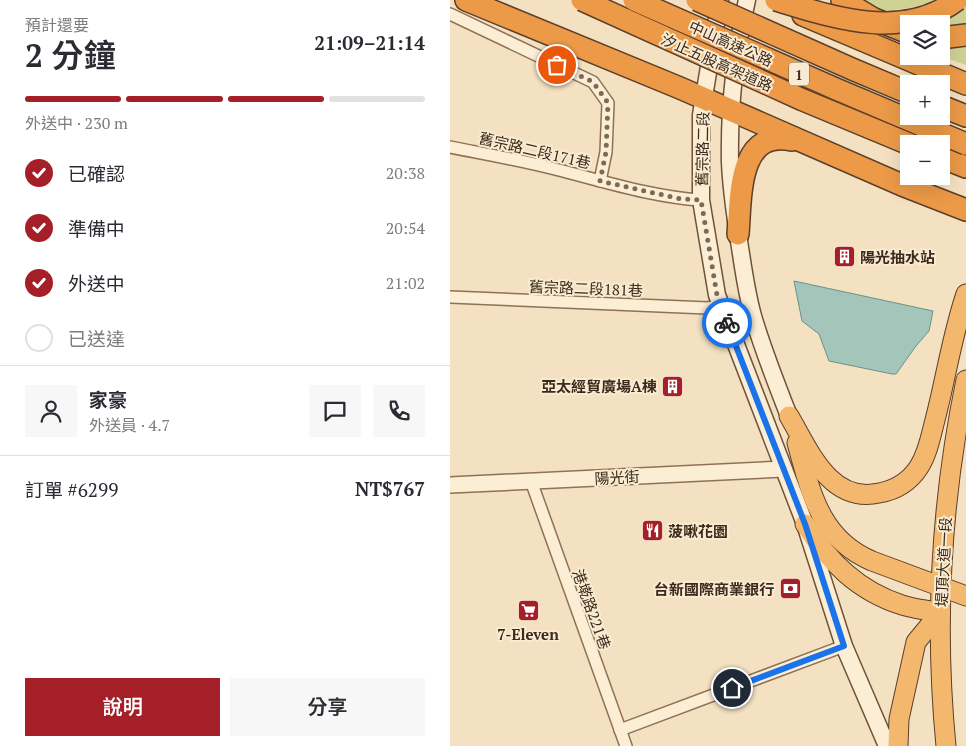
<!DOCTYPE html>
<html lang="zh-TW">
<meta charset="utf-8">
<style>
:root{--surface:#fff;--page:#f7f7f7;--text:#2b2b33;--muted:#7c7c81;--line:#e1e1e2;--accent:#a51f28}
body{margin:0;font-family:"PT Serif","Noto Sans TC",serif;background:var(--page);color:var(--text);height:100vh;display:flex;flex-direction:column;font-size:19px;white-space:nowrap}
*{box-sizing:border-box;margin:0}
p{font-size:16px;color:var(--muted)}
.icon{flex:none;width:28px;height:28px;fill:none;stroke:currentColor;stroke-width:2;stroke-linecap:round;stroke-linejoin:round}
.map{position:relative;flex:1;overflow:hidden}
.details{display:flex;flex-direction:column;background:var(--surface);width:450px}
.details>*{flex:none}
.controls{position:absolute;left:450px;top:15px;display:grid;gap:10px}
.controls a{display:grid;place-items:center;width:50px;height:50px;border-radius:0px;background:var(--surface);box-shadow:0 5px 20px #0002;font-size:25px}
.pin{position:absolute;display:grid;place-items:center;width:42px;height:42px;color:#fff;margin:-21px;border:2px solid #fff;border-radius:50%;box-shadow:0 1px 5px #0007}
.courier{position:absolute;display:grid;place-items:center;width:50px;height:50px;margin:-25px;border:4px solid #1a73e8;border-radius:50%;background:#fff;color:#222;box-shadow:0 1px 6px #0007}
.summary em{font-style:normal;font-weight:600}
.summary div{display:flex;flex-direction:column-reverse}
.summary{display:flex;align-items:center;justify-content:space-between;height:85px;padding:0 25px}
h1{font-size:32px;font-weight:600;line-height:38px}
.bar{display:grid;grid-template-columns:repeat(4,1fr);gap:8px 5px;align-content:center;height:60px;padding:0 25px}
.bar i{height:6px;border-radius:4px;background:var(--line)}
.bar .selected{background:var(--accent)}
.bar p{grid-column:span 4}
.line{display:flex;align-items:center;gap:12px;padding:0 25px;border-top:1px solid var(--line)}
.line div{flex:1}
.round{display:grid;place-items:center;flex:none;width:52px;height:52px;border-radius:0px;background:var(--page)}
ol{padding:0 25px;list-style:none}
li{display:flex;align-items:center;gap:15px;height:55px}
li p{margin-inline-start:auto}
li .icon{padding:5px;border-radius:50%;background:var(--accent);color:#fff;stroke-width:4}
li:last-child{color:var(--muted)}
li i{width:28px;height:28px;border:2px solid var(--line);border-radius:50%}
.primary-button{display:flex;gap:10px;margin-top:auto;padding:10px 25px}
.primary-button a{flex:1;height:58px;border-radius:0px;background:var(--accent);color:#fff;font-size:20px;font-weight:600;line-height:58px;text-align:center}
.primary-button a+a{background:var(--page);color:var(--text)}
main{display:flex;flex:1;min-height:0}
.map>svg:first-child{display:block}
.green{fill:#cfd293}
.water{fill:#a4c5b9;stroke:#699487}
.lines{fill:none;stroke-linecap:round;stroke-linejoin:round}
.minor-casing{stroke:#8f7156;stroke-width:14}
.tertiary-casing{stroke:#8f7156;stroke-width:18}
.secondary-casing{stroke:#705239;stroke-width:19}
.trunk-casing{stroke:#5c3f2b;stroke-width:21}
.motorway-casing{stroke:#5c3f2b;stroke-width:24}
.minor{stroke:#fceed5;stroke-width:11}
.tertiary{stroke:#fceed5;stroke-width:15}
.secondary{stroke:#fceed5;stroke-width:16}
.trunk{stroke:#f3b86e;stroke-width:19}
.motorway{stroke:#ec9a48;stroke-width:21}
.motorway-bridge-casing{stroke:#5c3f2b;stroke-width:24;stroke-linecap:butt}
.motorway-bridge{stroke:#ec9a48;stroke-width:21}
.done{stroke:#7d6a56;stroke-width:5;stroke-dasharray:0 9}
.route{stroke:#1a73e8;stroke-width:6}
.labels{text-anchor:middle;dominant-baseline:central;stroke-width:4;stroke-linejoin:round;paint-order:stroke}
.shield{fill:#f9ebd1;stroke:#756452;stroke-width:1}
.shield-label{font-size:14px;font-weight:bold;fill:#3d2a1c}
.street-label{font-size:15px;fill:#3d2a1c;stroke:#f9ebd1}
.poi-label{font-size:15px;font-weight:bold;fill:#3d2a1c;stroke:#f9ebd1;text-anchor:start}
</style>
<main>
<section class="details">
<div class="summary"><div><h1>2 分鐘</h1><p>預計還要</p></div><em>21:09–21:14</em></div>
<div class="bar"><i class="selected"></i><i class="selected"></i><i class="selected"></i><i></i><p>外送中 · 230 m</p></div>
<ol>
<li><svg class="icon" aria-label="check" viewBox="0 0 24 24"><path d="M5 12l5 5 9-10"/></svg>已確認<p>20:38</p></li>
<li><svg class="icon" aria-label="check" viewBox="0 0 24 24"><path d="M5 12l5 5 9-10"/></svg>準備中<p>20:54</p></li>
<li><svg class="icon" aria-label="check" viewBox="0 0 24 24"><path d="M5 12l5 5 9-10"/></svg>外送中<p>21:02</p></li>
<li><i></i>已送達</li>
</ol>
<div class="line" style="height:90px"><a class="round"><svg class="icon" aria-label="person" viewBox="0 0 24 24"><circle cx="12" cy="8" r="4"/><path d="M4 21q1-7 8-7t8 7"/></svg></a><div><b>家豪</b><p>外送員 · 4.7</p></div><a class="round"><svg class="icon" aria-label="chat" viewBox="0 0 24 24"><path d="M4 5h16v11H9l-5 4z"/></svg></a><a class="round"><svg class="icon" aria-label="phone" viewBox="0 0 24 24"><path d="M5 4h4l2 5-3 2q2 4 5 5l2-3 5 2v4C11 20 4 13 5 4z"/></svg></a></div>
<div class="line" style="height:65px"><div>訂單 #6299</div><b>NT$767</b></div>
<div class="primary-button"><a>說明</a><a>分享</a></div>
</section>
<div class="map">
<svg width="516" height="746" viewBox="0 0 516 746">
<rect width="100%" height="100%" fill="#f3e1c1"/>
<g class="green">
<path d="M381,0H483C452,15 412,12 381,0Z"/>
<polygon points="516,0 516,65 491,56 491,24 459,24 459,44 418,29"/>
</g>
<polygon class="water" points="344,281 483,311 479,331 466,346 446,374 442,374 379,361 369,334 352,321"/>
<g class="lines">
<defs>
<g id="minor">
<polyline points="0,14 143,82 158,103 156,152 150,181"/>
<path d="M0,147C35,154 71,160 105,169C153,181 202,197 251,200"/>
<polyline points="0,297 257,308 270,306"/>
<polyline points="81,481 176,746"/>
<polyline points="170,730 394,646"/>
</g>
<polyline id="tertiary" points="0,485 334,469"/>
<g id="secondary">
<polyline points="270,0 251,115 251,200 267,295 355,524 394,646 437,746"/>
<path d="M297,0C285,52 279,108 280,162C281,189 285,215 289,241C293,266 296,291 303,316C313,350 326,383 339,416"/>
</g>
<g id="trunk">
<path d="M339,416C359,450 380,504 429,493C446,490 460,481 469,467C478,453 481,435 485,420C496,378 502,335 516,294"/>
<path d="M347,443C361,493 370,539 422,561L516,596"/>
<path d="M355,524C379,562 408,591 452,605C464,609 478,610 490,613L466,642L449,719L448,746"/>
<path d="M496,746C484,623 491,501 516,380"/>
</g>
<g id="motorway">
<polyline points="16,0 230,88 452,185 516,210"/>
<polyline points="392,0 424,19 459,33"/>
<polyline points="353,15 516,84"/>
<polyline points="491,38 516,35"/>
<polyline points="491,106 516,116"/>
<polyline points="491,157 516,167"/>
<path d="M288,234C291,199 287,128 342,140"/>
</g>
</defs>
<use href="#minor" class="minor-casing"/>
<use href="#tertiary" class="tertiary-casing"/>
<use href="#secondary" class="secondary-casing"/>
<use href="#trunk" class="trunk-casing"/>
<use href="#motorway" class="motorway-casing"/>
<use href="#minor" class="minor"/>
<use href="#tertiary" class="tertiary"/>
<use href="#secondary" class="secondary"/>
<use href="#trunk" class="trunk"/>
<use href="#motorway" class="motorway"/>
<defs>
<g id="motorway-bridge">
<polyline points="132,0 353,100 459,144"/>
<polyline points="184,0 386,89 516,144"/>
<polyline points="247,0 402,69 459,93"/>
<path d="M326,0C385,18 453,41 507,0"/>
</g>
</defs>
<use href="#motorway-bridge" class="motorway-bridge-casing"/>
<use href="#motorway-bridge" class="motorway-bridge"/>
</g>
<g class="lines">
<polyline class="done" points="107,65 143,82 158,103 156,152 150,181 231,199 251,200 267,295 277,323"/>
<polyline class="route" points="277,323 355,524 394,646 282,688"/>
</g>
<defs>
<symbol id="building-square" viewBox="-11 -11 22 22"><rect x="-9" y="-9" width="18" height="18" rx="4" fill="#a51f28" stroke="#f9ebd1"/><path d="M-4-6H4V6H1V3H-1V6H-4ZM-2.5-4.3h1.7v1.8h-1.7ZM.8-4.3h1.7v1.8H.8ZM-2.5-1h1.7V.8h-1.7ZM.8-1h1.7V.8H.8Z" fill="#fff"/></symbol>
<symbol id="restaurant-square" viewBox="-11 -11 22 22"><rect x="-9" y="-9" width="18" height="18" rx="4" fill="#a51f28" stroke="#f9ebd1"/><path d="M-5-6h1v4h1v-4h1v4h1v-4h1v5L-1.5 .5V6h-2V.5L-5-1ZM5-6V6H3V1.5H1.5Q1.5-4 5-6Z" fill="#fff"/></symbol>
<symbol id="bank-square" viewBox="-11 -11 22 22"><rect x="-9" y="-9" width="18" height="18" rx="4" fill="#a51f28" stroke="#f9ebd1"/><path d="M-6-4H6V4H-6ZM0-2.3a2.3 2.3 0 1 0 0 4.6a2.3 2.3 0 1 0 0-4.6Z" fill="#fff"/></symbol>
<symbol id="supermarket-square" viewBox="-11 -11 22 22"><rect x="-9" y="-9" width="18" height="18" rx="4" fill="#a51f28" stroke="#f9ebd1"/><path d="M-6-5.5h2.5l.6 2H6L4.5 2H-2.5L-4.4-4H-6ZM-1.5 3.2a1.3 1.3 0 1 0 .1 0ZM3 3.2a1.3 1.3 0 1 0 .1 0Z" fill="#fff"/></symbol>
</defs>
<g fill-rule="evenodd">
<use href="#building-square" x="382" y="244" width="25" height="25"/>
<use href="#building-square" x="210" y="374" width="25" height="25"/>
<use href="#restaurant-square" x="190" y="518" width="25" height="25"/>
<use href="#bank-square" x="328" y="576" width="25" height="25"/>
<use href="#supermarket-square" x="66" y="598" width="25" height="25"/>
</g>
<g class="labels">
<rect class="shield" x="339" y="62.5" width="20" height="23" rx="4"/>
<g class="shield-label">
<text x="349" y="74">1</text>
</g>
<g class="street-label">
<text transform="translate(281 43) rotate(24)">中山高速公路</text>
<text transform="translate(267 62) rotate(24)">汐止五股高架道路</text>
<text transform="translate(252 149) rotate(-89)">舊宗路二段</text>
<text transform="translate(85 150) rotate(13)">舊宗路二段171巷</text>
<text transform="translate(136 288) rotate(2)">舊宗路二段181巷</text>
<text transform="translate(167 477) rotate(-3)">陽光街</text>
<text transform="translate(493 562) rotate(-87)">堤頂大道一段</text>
<text transform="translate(142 609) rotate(70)">港墘路221巷</text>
</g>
<g class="poi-label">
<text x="410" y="257">陽光抽水站</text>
<text x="207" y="386" text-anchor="end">亞太經貿廣場A棟</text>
<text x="218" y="531">菠啾花園</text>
<text x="324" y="589" text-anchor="end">台新國際商業銀行</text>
<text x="78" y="634" text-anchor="middle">7-Eleven</text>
</g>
</g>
</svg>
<div class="controls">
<a><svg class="icon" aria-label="layers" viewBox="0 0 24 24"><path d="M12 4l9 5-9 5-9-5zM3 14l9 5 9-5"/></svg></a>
<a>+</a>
<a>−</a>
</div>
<div class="pin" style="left:107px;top:65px;background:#ea580c"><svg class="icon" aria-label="bag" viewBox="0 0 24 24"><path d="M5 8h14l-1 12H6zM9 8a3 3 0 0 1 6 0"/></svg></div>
<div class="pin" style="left:282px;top:688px;background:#1f2937"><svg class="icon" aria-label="home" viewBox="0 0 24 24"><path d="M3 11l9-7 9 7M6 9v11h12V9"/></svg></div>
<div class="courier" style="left:277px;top:323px"><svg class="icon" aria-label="bike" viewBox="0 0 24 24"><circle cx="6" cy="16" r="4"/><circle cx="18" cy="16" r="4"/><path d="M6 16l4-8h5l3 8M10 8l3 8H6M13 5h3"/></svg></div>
</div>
</main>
